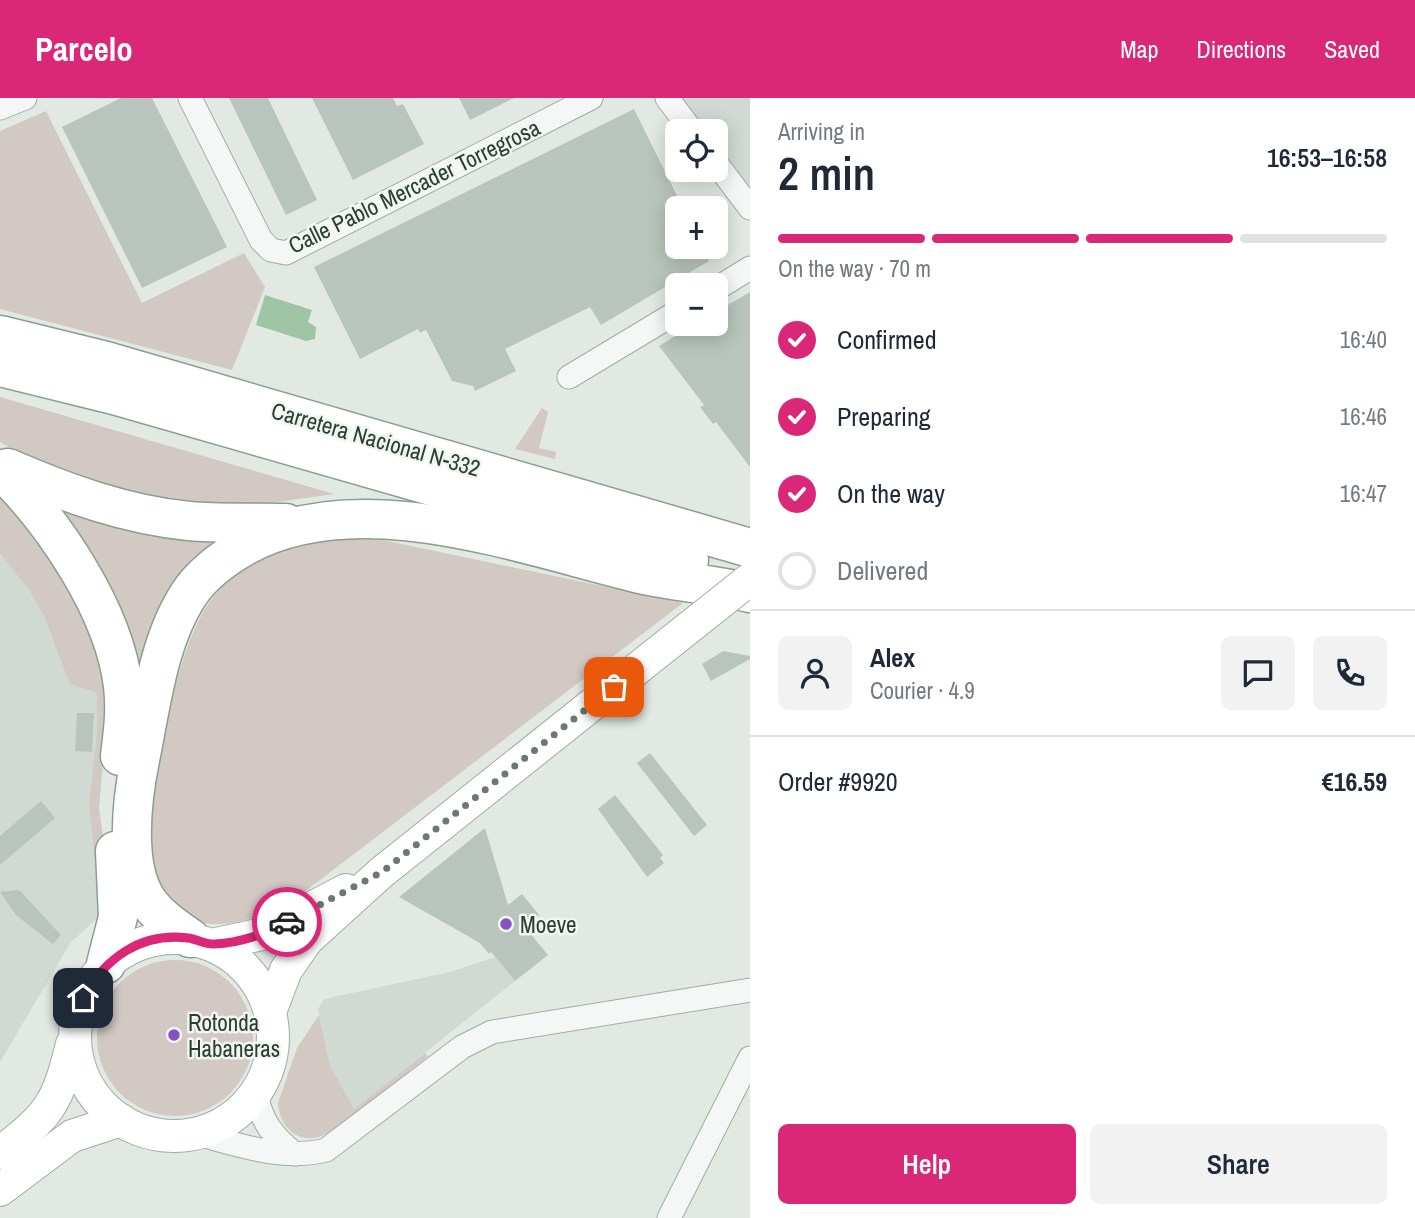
<!DOCTYPE html>
<meta charset="utf-8">
<style>
:root{--surface:#fff;--page:#f2f2f3;--text:#1f2937;--muted:#747a83;--line:#e0e1e3;--accent:#db2777}
body{margin:0;font-family:"Archivo Narrow",sans-serif;background:var(--page);color:var(--text);height:100vh;display:flex;flex-direction:column;font-size:26px;white-space:nowrap}
*{box-sizing:border-box;margin:0}
p{font-size:23px;color:var(--muted)}
.icon{flex:none;width:38px;height:38px;fill:none;stroke:currentColor;stroke-width:2;stroke-linecap:round;stroke-linejoin:round}
.map{position:relative;flex:1;overflow:hidden}
.details{display:flex;flex-direction:column;background:var(--surface);width:665px}
.details>*{flex:none}
.tools{position:absolute;left:665px;top:21px;display:grid;gap:14px}
.tools a{display:grid;place-items:center;width:63px;height:63px;border-radius:10px;background:var(--surface);box-shadow:0 4px 18px #0003;font-size:35px}
.pin{position:absolute;display:grid;place-items:center;width:60px;height:60px;color:#fff;margin:-30px;border-radius:14px;box-shadow:0 4px 10px #0006}
.courier{position:absolute;display:grid;place-items:center;width:70px;height:70px;margin:-35px;border:5px solid #db2777;border-radius:50%;background:#fff;color:#222;box-shadow:0 2px 9px #0007}
.summary em{font-style:normal;font-weight:600}
.summary div{display:flex;flex-direction:column-reverse}
.summary{display:flex;align-items:center;justify-content:space-between;height:119px;padding:0 28px}
h1{font-size:46px;font-weight:600;line-height:52px}
.bar{display:grid;grid-template-columns:repeat(4,1fr);gap:10px 7px;align-content:center;height:84px;padding:0 28px}
.bar i{height:9px;border-radius:5px;background:var(--line)}
.bar .on{background:var(--accent)}
.bar p{grid-column:span 4}
.line{display:flex;align-items:center;gap:18px;padding:0 28px;border-top:2px solid var(--line)}
.line div{flex:1}
.round{display:grid;place-items:center;flex:none;width:74px;height:74px;border-radius:10px;background:var(--page)}
ol{padding:0 28px;list-style:none}
li{display:flex;align-items:center;gap:21px;height:77px}
li p{margin-inline-start:auto}
li .icon{padding:7px;border-radius:50%;background:var(--accent);color:#fff;stroke-width:4}
li:last-child{color:var(--muted)}
li i{width:38px;height:38px;border:4px solid var(--line);border-radius:50%}
.action{display:flex;gap:14px;margin-top:auto;padding:14px 28px}
.action a{flex:1;height:80px;border-radius:10px;background:var(--accent);color:#fff;font-size:28px;font-weight:600;line-height:80px;text-align:center}
.action a+a{background:var(--page);color:var(--text)}
header{display:flex;align-items:center;gap:42px;box-sizing:border-box;height:98px;padding:0 35px;background:var(--accent);color:#fff}
header strong{font-size:33px}
nav{display:flex;gap:38px;margin-inline-start:auto;font-size:24px}
main{display:flex;flex:1;min-height:0}
.map>svg:first-child{display:block}
.built{fill:#d0dad2}
.green{fill:#d2c8c4}
.water{fill:#a0c5a4}
.building{fill:#b9c5bc}
.lines{fill:none;stroke-linecap:round;stroke-linejoin:round}
.street-casing{stroke:#a0aca3;stroke-width:25}
.secondary-casing{stroke:#a0aca3;stroke-width:34}
.highway-casing{stroke:#8a9e8e;stroke-width:41}
.street{stroke:#f4f7f5;stroke-width:23}
.secondary{stroke:#fff;stroke-width:32}
.highway{stroke:#fff;stroke-width:38}
.secondary-bridge-casing{stroke:#a0aca3;stroke-width:34;stroke-linecap:butt}
.secondary-bridge{stroke:#fff;stroke-width:32}
.done{stroke:#6b7a6f;stroke-width:7;stroke-dasharray:0 12.6}
.route{stroke:#db2777;stroke-width:9}
.poi-dot{fill:#8353c1;stroke:#f1f6f2;stroke-width:2.5}
.labels{text-anchor:middle;dominant-baseline:central;stroke-width:5;stroke-linejoin:round;paint-order:stroke}
.street-label{font-size:23px;fill:#2b3f30;stroke:#f1f6f2}
.poi-label{font-size:23px;fill:#2b3f30;stroke:#f1f6f2;text-anchor:start}
</style>
<header>
<strong>Parcelo</strong>
<nav><a>Map</a><a>Directions</a><a>Saved</a></nav>
</header>
<main>
<div class="map">
<svg width="750" height="1120" viewBox="0 0 750 1120">
<rect width="100%" height="100%" fill="#e2e9e3"/>
<g class="built">
<polygon points="676,0 750,0 750,96 716,52 716,33 702,33"/>
<polygon points="0,393 91,533 105,646 99,710 107,772 100,818 71,844 0,964"/>
<polygon points="495,859 515,883 354,1011 330,967 318,911 324,901 450,874"/>
</g>
<g class="green">
<polygon points="46,13 142,205 244,155 265,189 232,272 0,211 0,33"/>
<polygon points="0,299 334,396 242,409 135,401 15,353 0,344"/>
<polygon points="542,310 548,314 539,350 556,354 555,361 515,351"/>
<polygon points="0,393 21,415 81,508 108,587 99,710 107,772 98,791 89,706 97,637 97,595 70,586 44,518 30,493 0,455"/>
<polygon points="45,397 224,436 206,451 141,597"/>
<path d="M368,439L683,505L299,798C256,825 183,849 157,787C154,778 146,767 145,757C145,746 149,732 150,720C158,661 172,578 198,524C207,505 221,487 237,474C273,444 324,441 368,439Z"/>
<circle cx="175" cy="940" r="78"/>
<path d="M319,917L330,967L354,1011L425,955L428,958C400,980 351,1027 321,1038C297,1047 279,1027 278,1005L297,950Z"/>
</g>
<polygon class="water" points="265,197 312,212 308,224 316,229 315,241 306,243 256,227"/>
<g class="building">
<polygon points="121,0 152,0 227,149 142,190 62,29"/>
<polygon points="229,0 268,0 317,102 286,117"/>
<polygon points="312,0 393,0 397,8 403,6 424,46 353,82"/>
<polygon points="459,0 514,0 470,22"/>
<polygon points="634,11 681,106 677,108 677,149 702,149 709,163 601,227 590,209 505,251 516,273 475,293 473,288 452,283 426,232 420,235 418,231 360,261 314,169"/>
<polygon points="750,194 750,369 716,324 713,326 700,309 704,307 659,248 695,226 716,226 716,214"/>
<polygon points="723,553 750,558 750,561 711,583 702,566"/>
<polygon points="77,615 94,615 92,654 75,653"/>
<polygon points="650,655 707,727 694,738 637,665"/>
<polygon points="615,697 663,757 660,760 664,765 647,779 598,711"/>
<polygon points="41,703 55,720 0,767 0,738"/>
<polygon points="485,730 508,807 522,796 539,817 524,828 548,857 515,883 491,854 489,856 480,845 399,799"/>
<polygon points="19,792 61,837 53,846 16,817 0,794"/>
</g>
<g class="lines">
<defs>
<g id="street">
<polyline points="190,0 261,142 271,152 286,155 591,0"/>
<polyline points="667,0 692,33"/>
<polyline points="0,10 25,0"/>
<polyline points="716,65 750,110"/>
<polyline points="716,191 750,170"/>
<polyline points="569,279 677,214"/>
<path d="M256,995C261,1023 273,1039 295,1056"/>
<path d="M197,1036C239,1047 283,1063 326,1052L462,949L492,934L750,892"/>
<polyline points="669,1120 750,960"/>
</g>
<g id="secondary">
<circle cx="174" cy="939" r="99"/>
<polyline points="212,847 262,836 346,792"/>
<polyline points="270,914 286,872 307,842 382,774 633,574"/>
<path d="M0,1055C50,1016 57,1007 72,946"/>
<polyline points="0,1092 72,1038 121,1022"/>
</g>
<g id="highway">
<polyline points="0,237 106,263 750,450"/>
<polyline points="0,269 114,297 689,462"/>
<path d="M8,370C66,395 126,417 189,423C221,426 254,424 286,425"/>
<path d="M0,371C53,423 114,512 123,588C126,612 123,634 120,658"/>
<path d="M190,840C174,829 158,818 147,802C124,767 132,701 140,662C151,608 158,543 189,496C202,476 224,460 245,448C358,386 518,446 636,475C673,484 712,486 750,495"/>
<polyline points="106,866 118,819 115,753"/>
</g>
</defs>
<use href="#street" class="street-casing"/>
<use href="#secondary" class="secondary-casing"/>
<use href="#highway" class="highway-casing"/>
<use href="#street" class="street"/>
<use href="#secondary" class="secondary"/>
<use href="#highway" class="highway"/>
<defs>
<polyline id="secondary-bridge" points="633,574 750,481"/>
</defs>
<use href="#secondary-bridge" class="secondary-bridge-casing"/>
<use href="#secondary-bridge" class="secondary-bridge"/>
</g>
<g class="lines">
<polyline class="done" points="287,824 382,774 614,589"/>
<path class="route" d="M83,900C105,860 141,834 188,840C197,841 206,847 215,846C239,845 266,836 287,824"/>
</g>
<g class="poi-dot">
<circle cx="506" cy="826" r="7"/>
<circle cx="174" cy="937" r="7"/>
</g>
<g class="labels">
<g class="street-label">
<text transform="translate(414 88) rotate(-26)">Calle Pablo Mercader Torregrosa</text>
<text transform="translate(376 341) rotate(16)">Carretera Nacional N-332</text>
</g>
<g class="poi-label">
<text x="520" y="826">Moeve</text>
<text x="188" y="924">Rotonda<tspan x="188" dy="26">Habaneras</tspan></text>
</g>
</g>
</svg>
<div class="tools">
<a><svg class="icon" aria-label="locate" viewBox="0 0 24 24"><circle cx="12" cy="12" r="6"/><path d="M12 2v4M12 18v4M2 12h4M18 12h4"/></svg></a>
<a>+</a>
<a>−</a>
</div>
<div class="pin" style="left:614px;top:589px;background:#ea580c"><svg class="icon" aria-label="bag" viewBox="0 0 24 24"><path d="M5 8h14l-1 12H6zM9 8a3 3 0 0 1 6 0"/></svg></div>
<div class="pin" style="left:83px;top:900px;background:#1f2937"><svg class="icon" aria-label="home" viewBox="0 0 24 24"><path d="M3 11l9-7 9 7M6 9v11h12V9"/></svg></div>
<div class="courier" style="left:287px;top:824px"><svg class="icon" aria-label="car" viewBox="0 0 24 24"><path d="M5 17H2v-5l4-1 3-4h7l3 4 3 1v5h-3M9 17h6M6 11h13"/><circle cx="7" cy="17" r="2"/><circle cx="17" cy="17" r="2"/></svg></div>
</div>
<section class="details">
<div class="summary"><div><h1>2 min</h1><p>Arriving in</p></div><em>16:53–16:58</em></div>
<div class="bar"><i class="on"></i><i class="on"></i><i class="on"></i><i></i><p>On the way · 70 m</p></div>
<ol>
<li><svg class="icon" aria-label="check" viewBox="0 0 24 24"><path d="M5 12l5 5 9-10"/></svg>Confirmed<p>16:40</p></li>
<li><svg class="icon" aria-label="check" viewBox="0 0 24 24"><path d="M5 12l5 5 9-10"/></svg>Preparing<p>16:46</p></li>
<li><svg class="icon" aria-label="check" viewBox="0 0 24 24"><path d="M5 12l5 5 9-10"/></svg>On the way<p>16:47</p></li>
<li><i></i>Delivered</li>
</ol>
<div class="line" style="height:126px"><a class="round"><svg class="icon" aria-label="person" viewBox="0 0 24 24"><circle cx="12" cy="8" r="4"/><path d="M4 21q1-7 8-7t8 7"/></svg></a><div><b>Alex</b><p>Courier · 4.9</p></div><a class="round"><svg class="icon" aria-label="chat" viewBox="0 0 24 24"><path d="M4 5h16v11H9l-5 4z"/></svg></a><a class="round"><svg class="icon" aria-label="phone" viewBox="0 0 24 24"><path d="M5 4h4l2 5-3 2q2 4 5 5l2-3 5 2v4C11 20 4 13 5 4z"/></svg></a></div>
<div class="line" style="height:91px"><div>Order #9920</div><b>€16.59</b></div>
<div class="action"><a>Help</a><a>Share</a></div>
</section>
</main>
